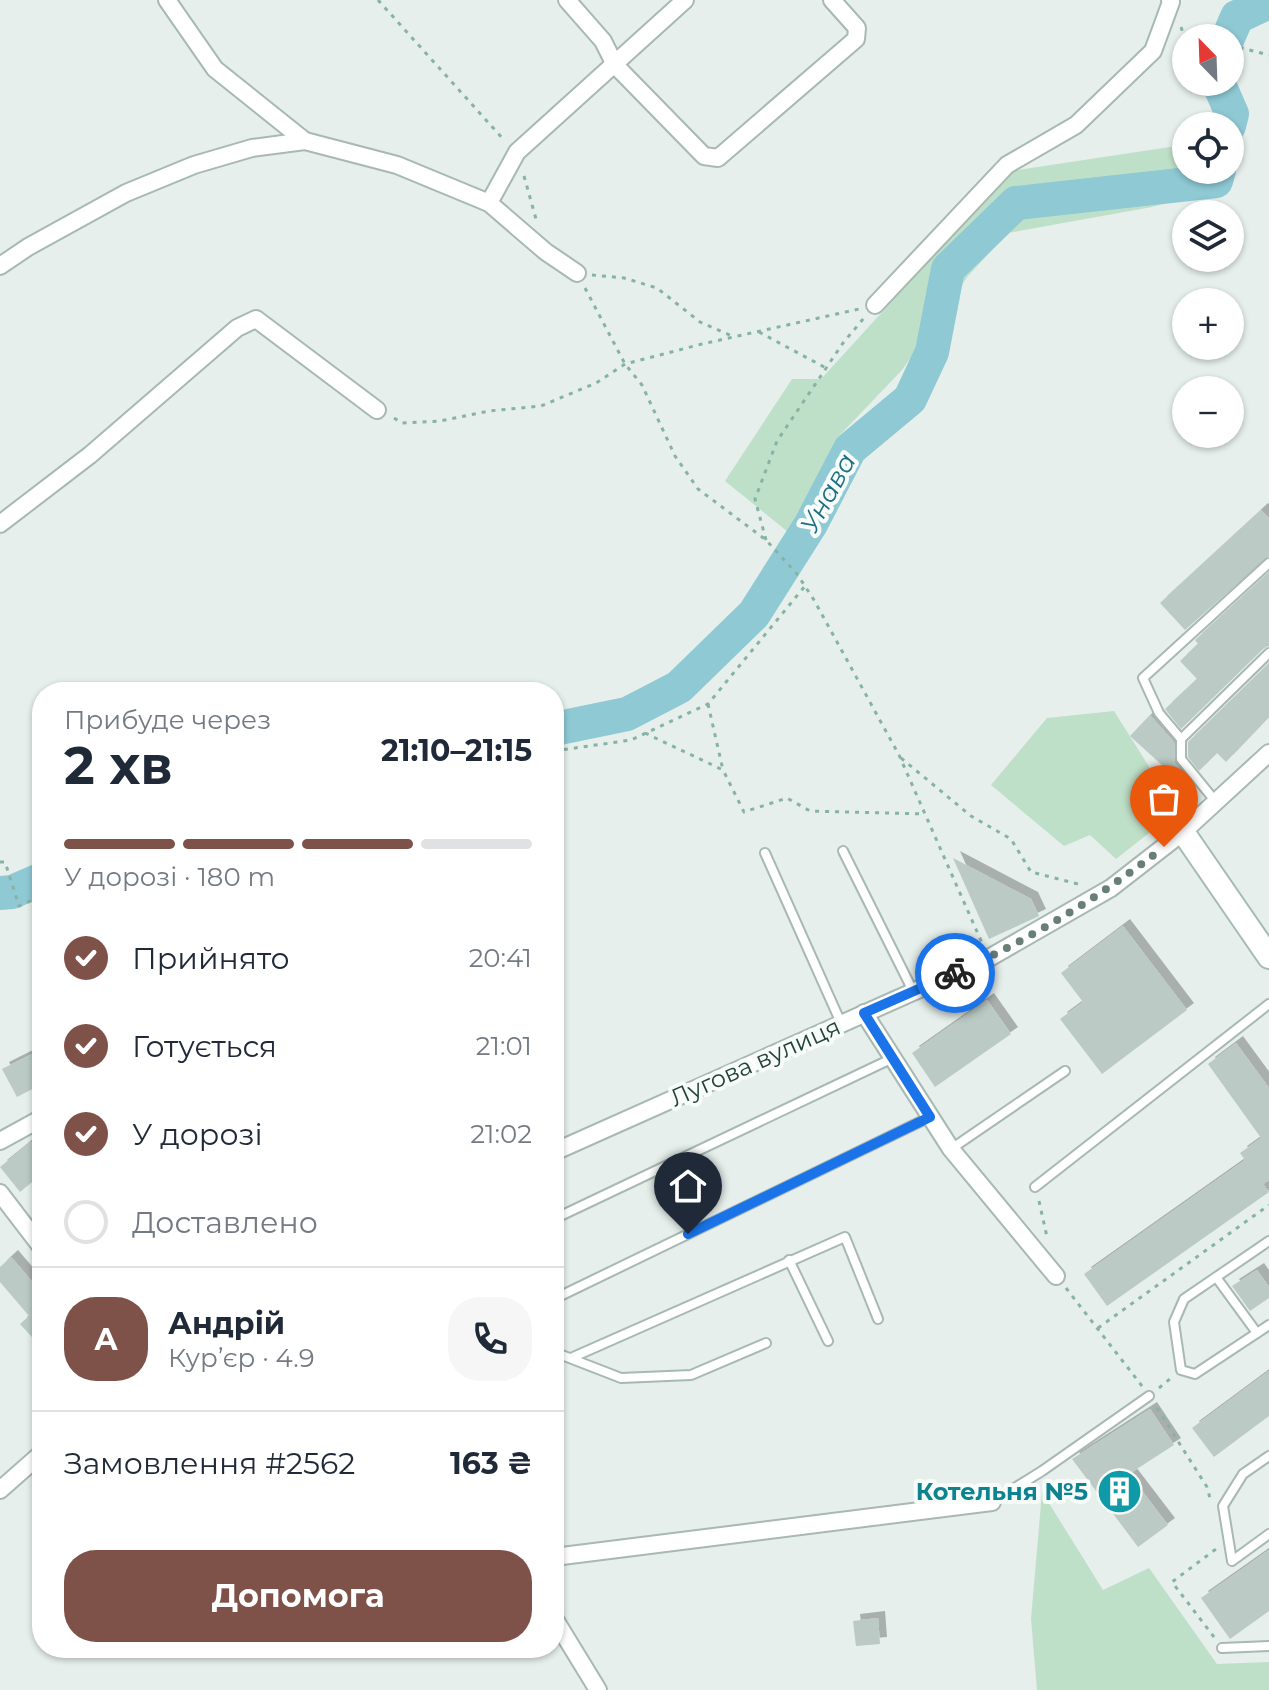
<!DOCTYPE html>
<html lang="uk">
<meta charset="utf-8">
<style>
:root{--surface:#fff;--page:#f6f6f7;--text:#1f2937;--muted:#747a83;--line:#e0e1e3;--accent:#7f5249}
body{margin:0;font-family:Montserrat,sans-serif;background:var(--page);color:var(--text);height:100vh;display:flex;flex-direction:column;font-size:30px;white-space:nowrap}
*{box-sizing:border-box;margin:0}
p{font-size:26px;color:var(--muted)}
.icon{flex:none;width:44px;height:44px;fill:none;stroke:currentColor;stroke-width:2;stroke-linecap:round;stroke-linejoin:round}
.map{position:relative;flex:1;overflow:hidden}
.sheet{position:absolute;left:32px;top:682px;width:532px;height:976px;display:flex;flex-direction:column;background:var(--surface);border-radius:32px;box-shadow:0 2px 6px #0004}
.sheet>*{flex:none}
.needle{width:52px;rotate:337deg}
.tools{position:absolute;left:1172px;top:24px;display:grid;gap:16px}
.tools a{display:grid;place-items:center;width:72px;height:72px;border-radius:50%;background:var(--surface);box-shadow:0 2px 6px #0004;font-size:40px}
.pin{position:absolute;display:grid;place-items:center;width:68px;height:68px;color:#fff;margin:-82px -34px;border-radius:50% 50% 50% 0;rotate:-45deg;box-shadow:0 0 8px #0007}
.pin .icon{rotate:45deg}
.courier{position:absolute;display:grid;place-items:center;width:80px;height:80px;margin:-40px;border:6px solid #1a73e8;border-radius:50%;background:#fff;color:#222;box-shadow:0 2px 10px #0007}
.head em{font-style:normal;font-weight:700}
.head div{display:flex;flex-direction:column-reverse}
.head{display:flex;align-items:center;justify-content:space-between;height:136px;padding:0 32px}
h1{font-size:52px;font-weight:700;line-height:60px}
.bar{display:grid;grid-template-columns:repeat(4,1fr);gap:12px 8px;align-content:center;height:96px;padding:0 32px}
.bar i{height:10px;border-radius:6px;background:var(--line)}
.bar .on{background:var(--accent)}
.bar p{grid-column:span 4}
.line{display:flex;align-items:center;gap:20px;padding:0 32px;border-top:2px solid var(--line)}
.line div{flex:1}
.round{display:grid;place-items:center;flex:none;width:84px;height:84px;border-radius:32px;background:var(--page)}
ol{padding:0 32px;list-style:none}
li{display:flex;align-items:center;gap:24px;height:88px}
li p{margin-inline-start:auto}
li .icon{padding:8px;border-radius:50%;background:var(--accent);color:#fff;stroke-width:4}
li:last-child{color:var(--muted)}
li i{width:44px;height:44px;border:4px solid var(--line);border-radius:50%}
.primary-button{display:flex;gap:16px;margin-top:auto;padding:16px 32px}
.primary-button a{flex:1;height:92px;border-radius:32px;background:var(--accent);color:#fff;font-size:32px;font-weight:700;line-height:92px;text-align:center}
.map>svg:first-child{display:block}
.green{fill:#bfe0c8}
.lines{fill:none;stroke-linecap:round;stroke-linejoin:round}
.river{stroke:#8ec9d4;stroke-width:34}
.building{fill:#bbcac4;filter:url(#shadow)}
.lane-casing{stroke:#a8b8b2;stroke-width:12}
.street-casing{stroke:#a8b8b2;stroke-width:20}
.secondary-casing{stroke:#a4bbb3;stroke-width:26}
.path{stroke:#86b3a5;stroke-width:3;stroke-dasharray:4 6;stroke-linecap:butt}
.lane{stroke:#fff;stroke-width:8}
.street{stroke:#fff;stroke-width:16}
.secondary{stroke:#fff;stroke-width:22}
.done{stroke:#687f78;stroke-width:8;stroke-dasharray:0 14.4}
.route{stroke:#1a73e8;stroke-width:10}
.labels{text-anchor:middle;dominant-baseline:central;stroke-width:8;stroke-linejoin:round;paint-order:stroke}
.street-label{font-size:24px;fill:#24423a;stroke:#f7fbf9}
.culture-label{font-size:24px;font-weight:bold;fill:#0d838f;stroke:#f7fbf9;text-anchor:end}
.water-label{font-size:26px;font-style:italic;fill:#1c6f80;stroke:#f7fbf9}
</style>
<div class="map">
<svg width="1269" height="1690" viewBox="0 0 1269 1690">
<defs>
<filter id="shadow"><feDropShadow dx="7" dy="-7" stdDeviation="0" flood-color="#0004"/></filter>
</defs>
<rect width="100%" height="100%" fill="#e6efeb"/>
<g class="green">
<polygon points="1183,145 1186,170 1193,170 1202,193 1152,207 1008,233 968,276 902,370 839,436 788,532 725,481 792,379 821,379 1011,171"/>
<polygon points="1114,711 1177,811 1116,859 1090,835 1064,846 991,785 1047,718"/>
<polygon points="1042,1492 1103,1590 1149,1568 1217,1664 1269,1662 1269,1690 1037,1690 1031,1619"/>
</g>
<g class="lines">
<g class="river">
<polyline points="1228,38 1237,17 1269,2"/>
<polyline points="1218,82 1232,114 1229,126"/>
<polyline points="554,729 627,714 679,687 754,614 811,524 850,449 910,399 932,352 948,269 1016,203 1216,181 1219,170"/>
<polyline points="0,893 12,892 42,879"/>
</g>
</g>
<g class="building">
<polygon points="1261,510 1269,518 1269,556 1185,630 1160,603"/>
<polygon points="1269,572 1269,646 1264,648 1181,729 1165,709 1197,679 1180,661 1198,644 1195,640"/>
<polygon points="1269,663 1269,717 1226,762 1217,753 1199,771 1188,757 1188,742"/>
<polygon points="1150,715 1174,742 1175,763 1192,784 1177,798 1156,775 1164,767 1130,736"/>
<polygon points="953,858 1031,899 1039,916 989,939"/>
<polygon points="1123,926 1187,1010 1102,1074 1060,1019 1083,1002 1061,973"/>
<polygon points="987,1000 1011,1034 935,1087 912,1053"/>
<polygon points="1236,1043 1269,1088 1269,1180 1263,1184 1269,1192 1107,1306 1084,1274 1245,1160 1240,1153 1261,1138 1208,1064"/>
<polygon points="42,1049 42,1084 17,1097 2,1069"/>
<polygon points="31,1142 42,1156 42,1174 20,1192 0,1167"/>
<polygon points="11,1257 42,1293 42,1348 20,1324 29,1316 0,1282 0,1267"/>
<polygon points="1257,1270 1269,1287 1269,1298 1250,1311 1232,1286"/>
<polygon points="1269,1371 1269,1416 1214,1457 1192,1428"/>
<polygon points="1150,1409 1174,1445 1129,1474 1168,1525 1138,1547 1072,1459"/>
<polygon points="1269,1550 1269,1611 1230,1639 1201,1598"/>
<polygon points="878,1618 880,1644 856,1646 853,1621"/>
</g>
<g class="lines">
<defs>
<g id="lane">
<polyline points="1181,739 1269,653"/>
<polyline points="1216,802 1181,759 1181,739 1159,713 1143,678 1269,563"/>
<polyline points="843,851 913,991"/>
<polyline points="765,853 841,1023"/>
<polyline points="951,1149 1065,1071"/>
<polyline points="1035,1187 1269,1004"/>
<polyline points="554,1219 893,1058"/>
<polyline points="789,1260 828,1341"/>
<polyline points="1216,1277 1257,1333 1195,1374 1181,1370 1174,1322 1184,1299 1269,1241"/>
<polyline points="554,1299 930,1117"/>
<polyline points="1257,1333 1269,1325"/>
<polyline points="554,1352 621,1378 691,1375 766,1343"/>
<polyline points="571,1358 845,1237 878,1319"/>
<polyline points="1269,1456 1243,1474 1223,1506 1232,1561 1269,1534"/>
<polyline points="992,1502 1042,1471 1149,1396"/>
<polyline points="1222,1648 1269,1646"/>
</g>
<g id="street">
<polyline points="167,0 215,69 305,141"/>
<polyline points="567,0 603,41 615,65 704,156 718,158 856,39 857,28 832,0"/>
<polyline points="489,203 517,152 685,0"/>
<polyline points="0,266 28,247 126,193 194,165 252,148 305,141 397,165 489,203 546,252 577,273"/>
<polyline points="875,305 1007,165 1076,125 1153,51 1171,2 1170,0"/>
<polyline points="0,524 90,455 237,328 256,319 377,410"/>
<polyline points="864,1013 951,1149 1056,1276"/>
<polyline points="0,1141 42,1118"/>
<polyline points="554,1152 989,958 1111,888 1183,832 1269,753"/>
<polyline points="0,1193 42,1248"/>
<polyline points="0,1490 42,1453"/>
<polyline points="554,1557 992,1502"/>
<polyline points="554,1618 598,1690"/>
</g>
<polyline id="secondary" points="1183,832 1269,957"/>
</defs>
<use href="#lane" class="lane-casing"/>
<use href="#street" class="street-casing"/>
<use href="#secondary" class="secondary-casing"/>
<g class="path">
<polyline points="378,0 504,140"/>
<polyline points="1181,27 1183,33 1196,38"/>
<polyline points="1230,45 1269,55"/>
<polyline points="524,176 536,219"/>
<polyline points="592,275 624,278 657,288 700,322 732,336"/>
<polyline points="585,288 625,364 642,385 675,456 698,489 766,540 797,574 814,600 899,755 982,943"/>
<polyline points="759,332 826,368"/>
<polyline points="394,418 402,423 440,421 489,411 541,406 596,383 625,364 702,344 859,309"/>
<polyline points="766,540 755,499 777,441 843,343 864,318"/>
<polyline points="708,704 723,770"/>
<polyline points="645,733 723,770 744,812 787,798 810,811 924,814"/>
<polyline points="554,751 631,740 708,704 805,586"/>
<polyline points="901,758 971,816 1011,839 1031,872 1082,885"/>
<polyline points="0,862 5,862 19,906 42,896"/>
<polyline points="1039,1201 1047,1237"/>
<polyline points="1066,1288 1142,1386"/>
<polyline points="1098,1328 1269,1205"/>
<polyline points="1159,1388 1171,1378"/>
<polyline points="1157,1408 1207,1487 1211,1502"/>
<polyline points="1214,1637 1172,1582 1216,1549"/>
</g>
<use href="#lane" class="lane"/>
<use href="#street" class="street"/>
<use href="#secondary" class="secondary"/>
</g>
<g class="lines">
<path class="done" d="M955,973C1029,940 1100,897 1164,847"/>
<polyline class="route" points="688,1234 930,1117 864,1013 955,973"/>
</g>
<defs>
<symbol id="building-disc" viewBox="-11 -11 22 22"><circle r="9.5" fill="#0f9aa8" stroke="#f7fbf9"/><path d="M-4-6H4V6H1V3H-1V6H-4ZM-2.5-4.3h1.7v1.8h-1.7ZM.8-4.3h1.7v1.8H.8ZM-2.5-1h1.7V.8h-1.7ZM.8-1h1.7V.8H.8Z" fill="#fff"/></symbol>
</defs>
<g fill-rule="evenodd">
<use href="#building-disc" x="1094" y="1466" width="51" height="51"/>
</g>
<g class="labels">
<g class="street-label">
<text transform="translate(755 1062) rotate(-24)">Лугова вулиця</text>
</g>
<g class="culture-label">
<text x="1088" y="1491">Котельня №5</text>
</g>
<g class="water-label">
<text transform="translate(828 493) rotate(-61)">Унава</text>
</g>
</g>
</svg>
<div class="tools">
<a><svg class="needle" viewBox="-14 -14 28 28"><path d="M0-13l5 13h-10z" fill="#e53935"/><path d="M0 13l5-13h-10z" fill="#747a83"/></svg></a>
<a><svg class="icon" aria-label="locate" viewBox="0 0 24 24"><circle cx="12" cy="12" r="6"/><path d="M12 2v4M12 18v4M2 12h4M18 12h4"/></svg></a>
<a><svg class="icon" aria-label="layers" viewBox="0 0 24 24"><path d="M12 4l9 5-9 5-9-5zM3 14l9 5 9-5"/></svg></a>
<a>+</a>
<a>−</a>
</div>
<div class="pin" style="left:1164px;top:847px;background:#ea580c"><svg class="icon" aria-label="bag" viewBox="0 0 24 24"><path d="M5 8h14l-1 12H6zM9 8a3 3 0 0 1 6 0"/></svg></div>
<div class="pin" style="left:688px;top:1234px;background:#1f2937"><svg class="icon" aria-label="home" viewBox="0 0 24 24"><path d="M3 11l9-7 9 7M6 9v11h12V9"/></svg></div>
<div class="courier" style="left:955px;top:973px"><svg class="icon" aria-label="bike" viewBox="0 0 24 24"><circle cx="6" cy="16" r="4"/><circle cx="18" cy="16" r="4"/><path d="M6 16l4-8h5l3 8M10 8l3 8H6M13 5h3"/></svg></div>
<section class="sheet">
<div class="head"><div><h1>2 хв</h1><p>Прибуде через</p></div><em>21:10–21:15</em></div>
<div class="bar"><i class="on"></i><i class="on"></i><i class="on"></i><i></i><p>У дорозі · 180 m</p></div>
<ol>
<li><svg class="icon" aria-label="check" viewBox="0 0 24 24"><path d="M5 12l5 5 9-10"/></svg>Прийнято<p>20:41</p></li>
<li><svg class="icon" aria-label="check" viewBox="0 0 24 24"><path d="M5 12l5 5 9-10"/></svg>Готується<p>21:01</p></li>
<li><svg class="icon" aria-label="check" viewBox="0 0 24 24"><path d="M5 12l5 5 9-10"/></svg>У дорозі<p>21:02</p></li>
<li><i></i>Доставлено</li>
</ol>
<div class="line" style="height:144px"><b class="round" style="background:var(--accent);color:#fff">А</b><div><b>Андрій</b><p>Кур’єр · 4.9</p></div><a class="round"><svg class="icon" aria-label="phone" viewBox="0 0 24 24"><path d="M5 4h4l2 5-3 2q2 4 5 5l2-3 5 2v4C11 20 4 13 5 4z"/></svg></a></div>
<div class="line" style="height:104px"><div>Замовлення #2562</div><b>163 ₴</b></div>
<div class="primary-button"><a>Допомога</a></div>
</section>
</div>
